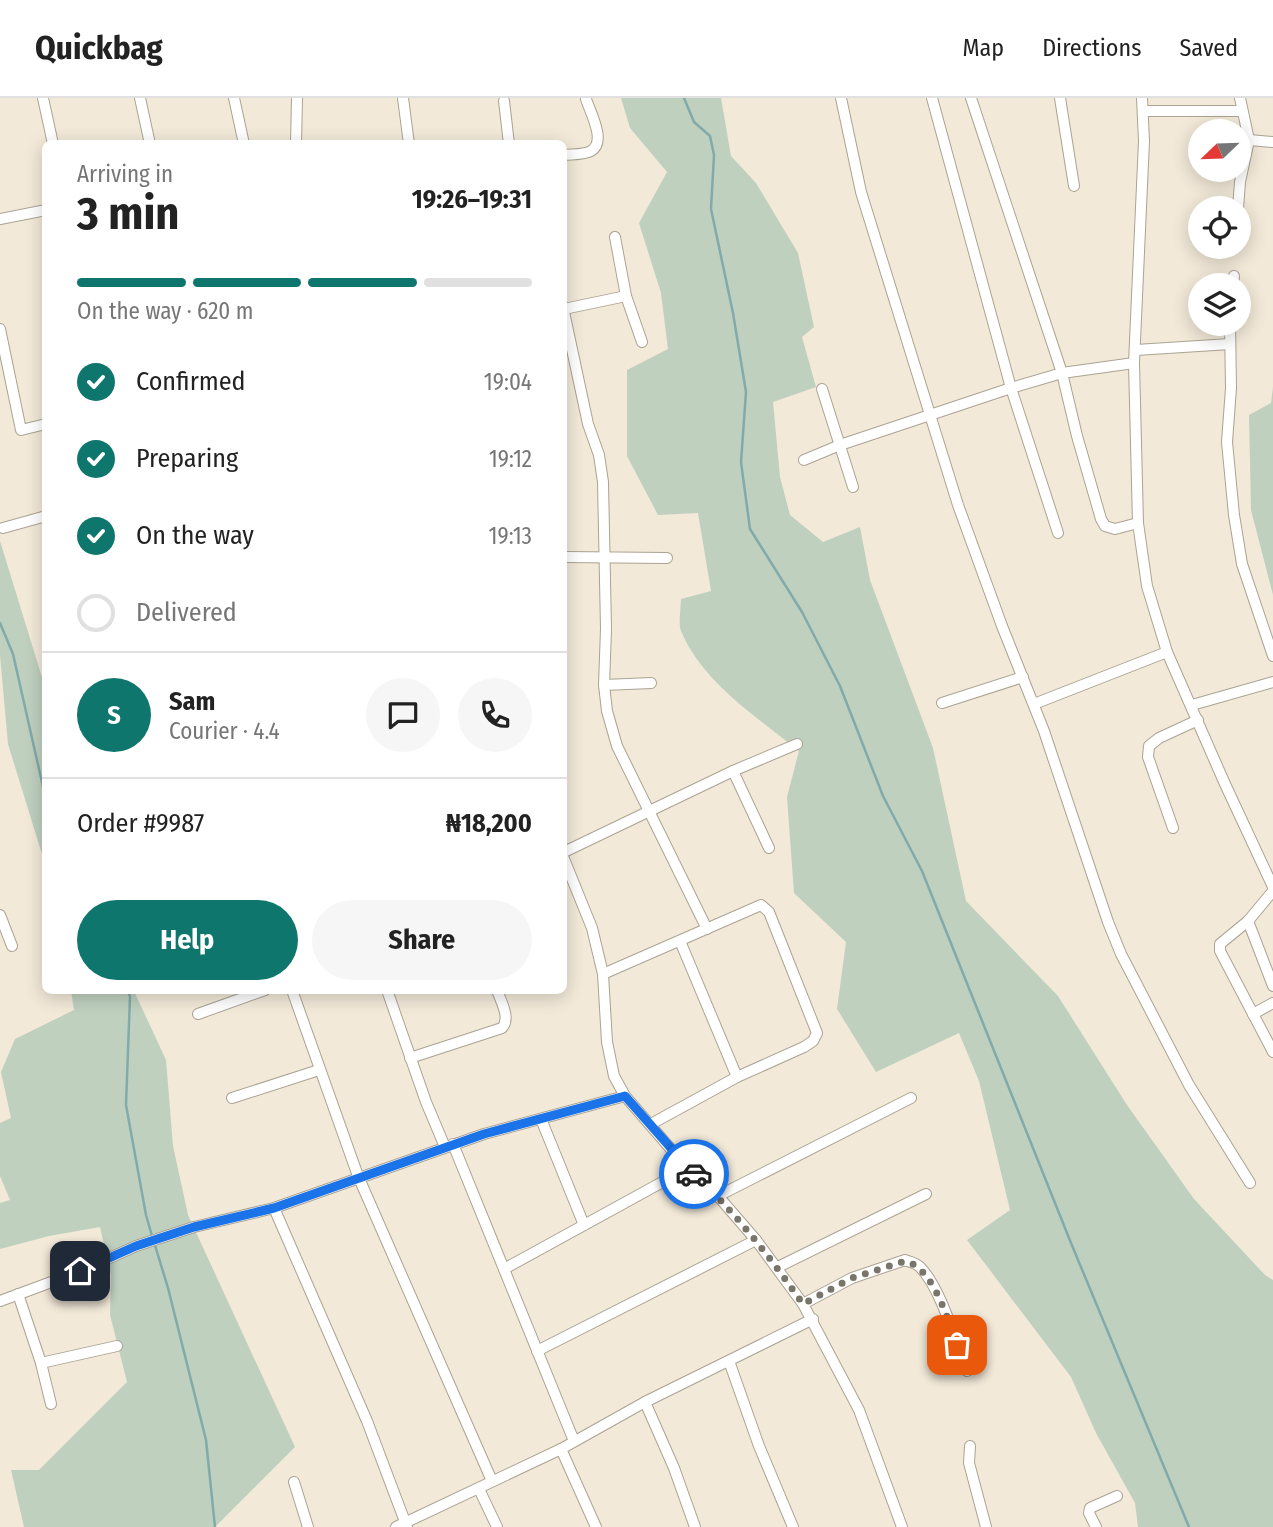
<!DOCTYPE html>
<meta charset="utf-8">
<style>
:root{--surface:#fff;--page:#f6f6f6;--text:#222;--muted:#767676;--line:#e0e0e0;--accent:#0f766e}
body{margin:0;font-family:"Fira Sans Condensed",sans-serif;background:var(--page);color:var(--text);height:100vh;display:flex;flex-direction:column;font-size:26px;white-space:nowrap}
*{box-sizing:border-box;margin:0}
p{font-size:23px;color:var(--muted)}
.icon{flex:none;width:38px;height:38px;fill:none;stroke:currentColor;stroke-width:2;stroke-linecap:round;stroke-linejoin:round}
.map{position:relative;flex:1;overflow:hidden}
.panel{position:absolute;left:42px;top:42px;width:525px;height:854px;display:flex;flex-direction:column;background:var(--surface);border-radius:10px;box-shadow:0 4px 18px #0003}
.panel>*{flex:none}
.needle{width:46px;rotate:247deg}
.fabs{position:absolute;left:1188px;top:21px;display:grid;gap:14px}
.fabs a{display:grid;place-items:center;width:63px;height:63px;border-radius:50%;background:var(--surface);box-shadow:0 4px 18px #0003;font-size:35px}
.pin{position:absolute;display:grid;place-items:center;width:60px;height:60px;color:#fff;margin:-30px;border-radius:14px;box-shadow:0 4px 10px #0006}
.courier{position:absolute;display:grid;place-items:center;width:70px;height:70px;margin:-35px;border:5px solid #1a73e8;border-radius:50%;background:#fff;color:#222;box-shadow:0 2px 9px #0007}
.head em{font-style:normal;font-weight:700}
.head div{display:flex;flex-direction:column-reverse}
.head{display:flex;align-items:center;justify-content:space-between;height:119px;padding:0 35px}
h1{font-size:46px;font-weight:700;line-height:52px}
.bar{display:grid;grid-template-columns:repeat(4,1fr);gap:10px 7px;align-content:center;height:84px;padding:0 35px}
.bar i{height:9px;border-radius:5px;background:var(--line)}
.bar .on{background:var(--accent)}
.bar p{grid-column:span 4}
.line{display:flex;align-items:center;gap:18px;padding:0 35px;border-top:2px solid var(--line)}
.line div{flex:1}
.round{display:grid;place-items:center;flex:none;width:74px;height:74px;border-radius:37px;background:var(--page)}
ol{padding:0 35px;list-style:none}
li{display:flex;align-items:center;gap:21px;height:77px}
li p{margin-inline-start:auto}
li .icon{padding:7px;border-radius:50%;background:var(--accent);color:#fff;stroke-width:4}
li:last-child{color:var(--muted)}
li i{width:38px;height:38px;border:4px solid var(--line);border-radius:50%}
.primary-button{display:flex;gap:14px;margin-top:auto;padding:14px 35px}
.primary-button a{flex:1;height:80px;border-radius:42px;background:var(--accent);color:#fff;font-size:28px;font-weight:700;line-height:80px;text-align:center}
.primary-button a+a{background:var(--page);color:var(--text)}
header{display:flex;align-items:center;gap:42px;box-sizing:border-box;height:98px;padding:0 35px;background:var(--surface);border-bottom:2px solid var(--line)}
header strong{font-size:33px}
nav{display:flex;gap:38px;margin-inline-start:auto;font-size:24px}
.map>svg:first-child{display:block}
.green{fill:#bfd0bf}
.lines{fill:none;stroke-linecap:round;stroke-linejoin:round}
.stream{stroke:#82aaaa;stroke-width:2.5}
.minor-casing{stroke:#aba393;stroke-width:12}
.minor{stroke:#fff;stroke-width:10}
.done{stroke:#7a756b;stroke-width:7;stroke-dasharray:0 12.6}
.route{stroke:#1a73e8;stroke-width:9}
</style>
<header>
<strong>Quickbag</strong>
<nav><a>Map</a><a>Directions</a><a>Saved</a></nav>
</header>
<div class="map">
<svg width="1273" height="1429" viewBox="0 0 1273 1429">
<rect width="100%" height="100%" fill="#f2e9d8"/>
<g class="green">
<path d="M621,0H721L731,58L756,85L798,155L814,229L802,239L816,289L773,304L780,379L790,417L823,444L860,429L870,482L933,650L966,803L1058,898L1127,1007L1194,1101L1265,1177L1273,1182V1429H1138L1135,1405L1096,1335L1071,1279L967,1142L1010,1112L979,983L959,935L876,974L837,911L846,844L794,795L787,699L799,653C757,619 703,585 681,533C678,525 681,510 681,501L711,493L698,415L658,417L627,358V272L668,251L661,195L639,125L667,74L630,30Z"/>
<polygon points="1273,289 1273,497 1251,412 1249,317 1271,305"/>
<polygon points="0,443 45,589 45,766 8,646 0,557"/>
<polygon points="71,893 134,893 166,962 173,1048 188,1117 295,1349 215,1429 24,1429 11,1372 39,1372 127,1284 110,1217 111,1177 100,1129 49,1138 0,1151 0,1105 10,1102 0,1078 0,1025 11,1020 1,974 15,941 74,912"/>
</g>
<g class="lines">
<g class="stream">
<polyline points="684,0 694,24 710,38 714,57 711,111 733,215 746,294 741,364 750,431 802,514 840,588 883,698 922,773 1071,1145 1189,1429"/>
<polyline points="0,525 13,556 46,702"/>
<polyline points="128,892 130,899 126,1007 146,1117 152,1138"/>
<polyline points="154,1144 168,1190 206,1342 215,1429"/>
</g>
<defs>
<g id="minor">
<polyline points="43,0 53,46"/>
<polyline points="140,0 150,46"/>
<polyline points="234,0 244,46"/>
<polyline points="403,0 409,46"/>
<polyline points="841,0 861,94 958,407 1002,528 1044,633 1108,824 1121,856 1189,987 1250,1085"/>
<polyline points="932,0 1011,290 1058,435"/>
<polyline points="971,0 1062,275 1077,338 1101,421 1105,428 1115,431 1138,425"/>
<polyline points="1060,0 1074,88"/>
<polyline points="1142,0 1144,43 1134,265 1138,425 1147,488 1167,554 1225,686 1273,789"/>
<polyline points="504,3 509,46"/>
<polyline points="1143,13 1242,13"/>
<polyline points="1249,42 1273,44"/>
<polyline points="296,46 297,0"/>
<path d="M564,57C572,56 584,57 591,53C607,44 590,14 586,1"/>
<polyline points="1238,110 1240,84 1249,42 1240,0"/>
<polyline points="0,121 46,112"/>
<polyline points="615,139 626,198 642,244"/>
<polyline points="1233,187 1234,178"/>
<polyline points="564,211 626,198"/>
<polyline points="564,214 588,326 599,357 603,384 606,531 604,587 607,613 617,648 707,831"/>
<polyline points="1230,226 1231,290 1227,344 1234,417 1242,466 1273,558"/>
<polyline points="0,231 21,332 46,326"/>
<polyline points="1136,252 1230,246"/>
<polyline points="822,291 853,389"/>
<polyline points="804,362 840,347 1011,290 1062,275 1134,265"/>
<polyline points="3,430 46,418"/>
<polyline points="564,459 667,460"/>
<polyline points="604,587 651,585"/>
<polyline points="942,605 1023,579"/>
<polyline points="1034,606 1167,554"/>
<polyline points="1192,607 1273,584"/>
<polyline points="733,673 769,750"/>
<polyline points="1173,730 1148,659 1149,648 1159,640 1198,622"/>
<polyline points="564,754 733,673 797,646"/>
<polyline points="564,761 592,830 603,876 607,944 614,978 625,998 670,1050 718,1098 756,1142 803,1206 859,1312 902,1429"/>
<polyline points="1273,793 1248,823 1220,846 1220,853 1273,954"/>
<polyline points="0,817 12,848"/>
<polyline points="1248,823 1273,888"/>
<polyline points="680,843 737,979"/>
<polyline points="603,876 761,807 769,814 817,935 813,943 804,949 737,979 651,1026"/>
<polyline points="292,892 358,1078 492,1383"/>
<polyline points="387,892 426,1004 445,1049"/>
<polyline points="198,916 265,892"/>
<polyline points="1253,916 1273,905"/>
<path d="M410,960L502,930C511,920 501,904 497,892"/>
<polyline points="232,1000 319,972"/>
<polyline points="541,1021 584,1127"/>
<polyline points="453,1046 574,1343"/>
<polyline points="718,1098 911,1000"/>
<polyline points="274,1110 367,1323 407,1429"/>
<polyline points="778,1169 926,1096"/>
<polyline points="504,1171 688,1070"/>
<polyline points="18,1196 41,1265 51,1306"/>
<polyline points="0,1203 81,1173 136,1148 194,1129 274,1110 484,1036 625,998"/>
<path d="M803,1206L852,1180L905,1162C911,1164 916,1165 920,1169C941,1190 956,1245 967,1273"/>
<polyline points="537,1253 756,1142"/>
<polyline points="729,1263 759,1348 793,1429"/>
<polyline points="41,1265 117,1248"/>
<polyline points="645,1304 674,1370 695,1429"/>
<polyline points="970,1348 969,1365 986,1429"/>
<polyline points="561,1351 596,1429"/>
<polyline points="294,1384 308,1429"/>
<polyline points="479,1391 497,1429"/>
<polyline points="396,1429 561,1351 645,1304 813,1221"/>
<polyline points="1096,1429 1089,1415 1090,1410 1117,1398"/>
</g>
</defs>
<use href="#minor" class="minor-casing"/>
<use href="#minor" class="minor"/>
</g>
<g class="lines">
<path class="done" d="M694,1076C736,1115 770,1159 803,1206L852,1180L905,1163C933,1169 948,1222 957,1247"/>
<polyline class="route" points="80,1173 136,1148 194,1129 274,1110 484,1036 625,998 694,1076"/>
</g>
</svg>
<div class="fabs">
<a><svg class="needle" viewBox="-14 -14 28 28"><path d="M0-13l5 13h-10z" fill="#e53935"/><path d="M0 13l5-13h-10z" fill="#767676"/></svg></a>
<a><svg class="icon" aria-label="locate" viewBox="0 0 24 24"><circle cx="12" cy="12" r="6"/><path d="M12 2v4M12 18v4M2 12h4M18 12h4"/></svg></a>
<a><svg class="icon" aria-label="layers" viewBox="0 0 24 24"><path d="M12 4l9 5-9 5-9-5zM3 14l9 5 9-5"/></svg></a>
</div>
<div class="pin" style="left:957px;top:1247px;background:#ea580c"><svg class="icon" aria-label="bag" viewBox="0 0 24 24"><path d="M5 8h14l-1 12H6zM9 8a3 3 0 0 1 6 0"/></svg></div>
<div class="pin" style="left:80px;top:1173px;background:#1f2937"><svg class="icon" aria-label="home" viewBox="0 0 24 24"><path d="M3 11l9-7 9 7M6 9v11h12V9"/></svg></div>
<div class="courier" style="left:694px;top:1076px"><svg class="icon" aria-label="car" viewBox="0 0 24 24"><path d="M5 17H2v-5l4-1 3-4h7l3 4 3 1v5h-3M9 17h6M6 11h13"/><circle cx="7" cy="17" r="2"/><circle cx="17" cy="17" r="2"/></svg></div>
<section class="panel">
<div class="head"><div><h1>3 min</h1><p>Arriving in</p></div><em>19:26–19:31</em></div>
<div class="bar"><i class="on"></i><i class="on"></i><i class="on"></i><i></i><p>On the way · 620 m</p></div>
<ol>
<li><svg class="icon" aria-label="check" viewBox="0 0 24 24"><path d="M5 12l5 5 9-10"/></svg>Confirmed<p>19:04</p></li>
<li><svg class="icon" aria-label="check" viewBox="0 0 24 24"><path d="M5 12l5 5 9-10"/></svg>Preparing<p>19:12</p></li>
<li><svg class="icon" aria-label="check" viewBox="0 0 24 24"><path d="M5 12l5 5 9-10"/></svg>On the way<p>19:13</p></li>
<li><i></i>Delivered</li>
</ol>
<div class="line" style="height:126px"><b class="round" style="background:var(--accent);color:#fff">S</b><div><b>Sam</b><p>Courier · 4.4</p></div><a class="round"><svg class="icon" aria-label="chat" viewBox="0 0 24 24"><path d="M4 5h16v11H9l-5 4z"/></svg></a><a class="round"><svg class="icon" aria-label="phone" viewBox="0 0 24 24"><path d="M5 4h4l2 5-3 2q2 4 5 5l2-3 5 2v4C11 20 4 13 5 4z"/></svg></a></div>
<div class="line" style="height:91px"><div>Order #9987</div><b>₦18,200</b></div>
<div class="primary-button"><a>Help</a><a>Share</a></div>
</section>
</div>
